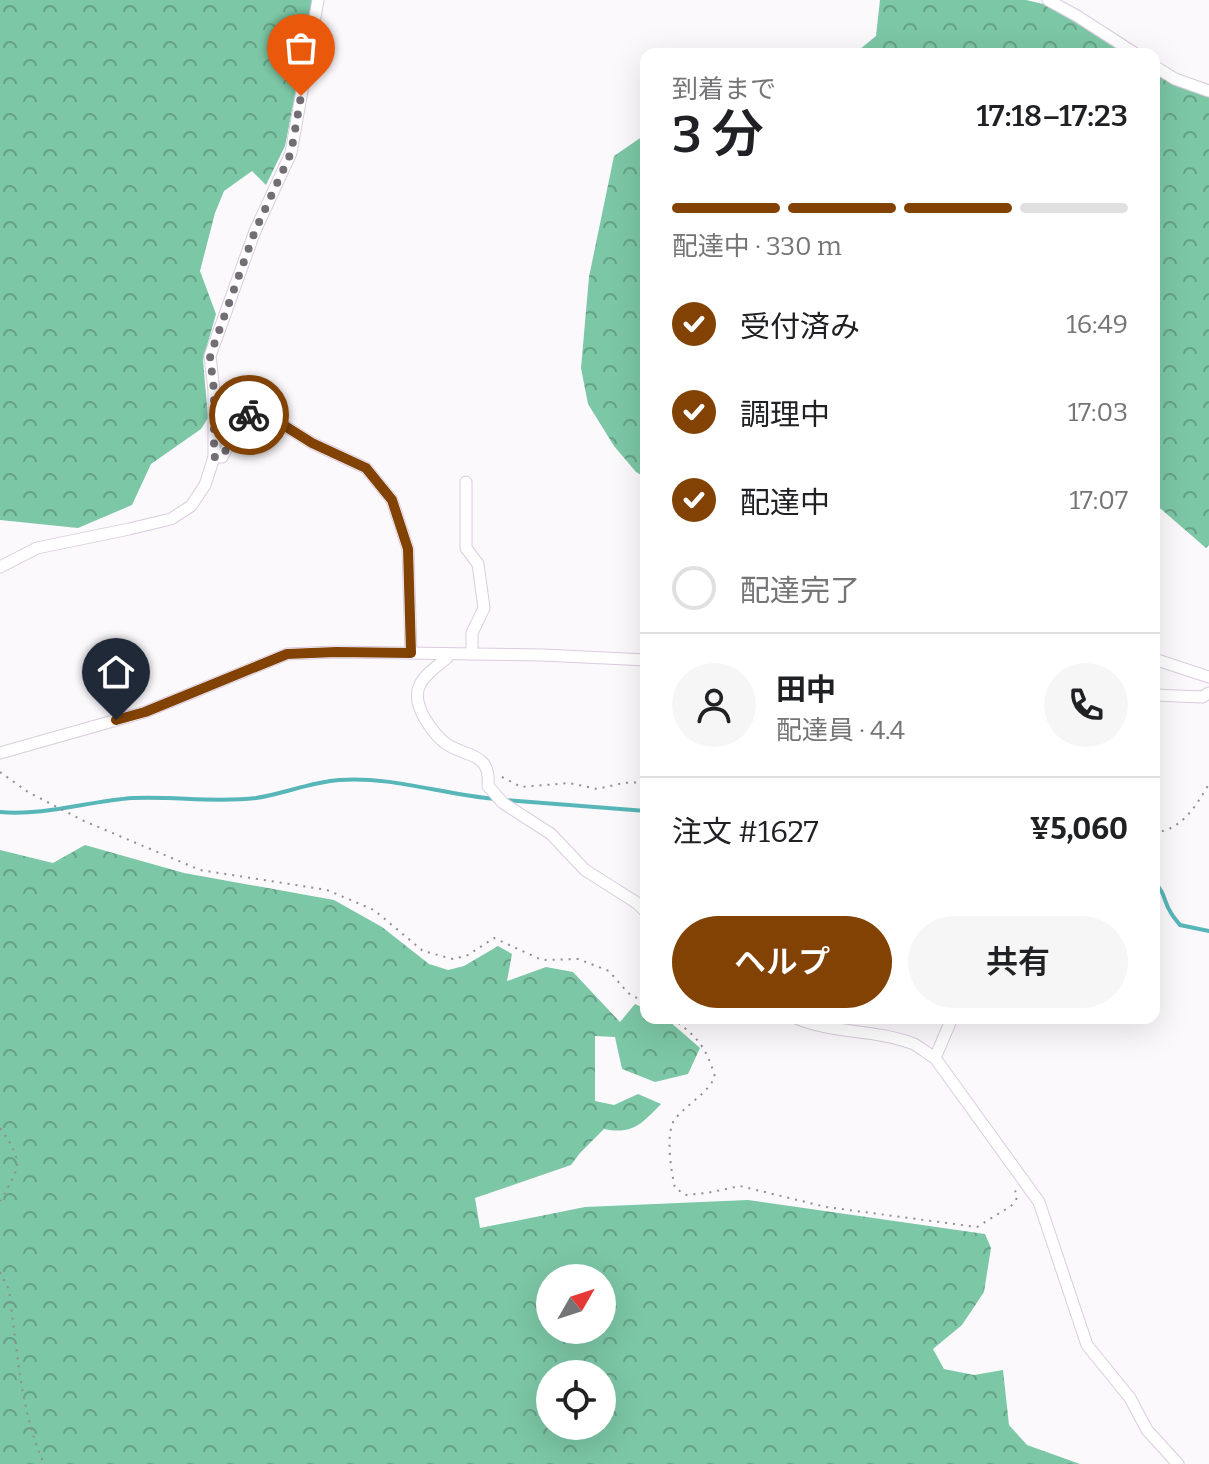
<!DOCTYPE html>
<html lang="ja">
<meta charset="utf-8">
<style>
:root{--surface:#fff;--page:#f6f6f6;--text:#202124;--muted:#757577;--line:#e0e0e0;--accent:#814204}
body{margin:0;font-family:Bitter,"Noto Sans JP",serif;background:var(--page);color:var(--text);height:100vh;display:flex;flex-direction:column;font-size:30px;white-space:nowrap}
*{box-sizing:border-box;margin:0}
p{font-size:26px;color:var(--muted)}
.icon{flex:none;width:44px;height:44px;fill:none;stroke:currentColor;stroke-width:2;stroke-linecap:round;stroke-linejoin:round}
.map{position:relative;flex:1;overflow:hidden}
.drawer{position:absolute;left:640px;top:48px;width:520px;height:976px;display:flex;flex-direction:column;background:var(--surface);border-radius:16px;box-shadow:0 8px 32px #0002}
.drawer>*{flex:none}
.needle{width:52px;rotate:51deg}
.fabs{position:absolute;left:536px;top:1264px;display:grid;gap:16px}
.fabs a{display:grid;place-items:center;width:80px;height:80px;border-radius:50%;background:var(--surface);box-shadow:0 8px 32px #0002;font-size:40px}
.pin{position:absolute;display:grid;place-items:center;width:68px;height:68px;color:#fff;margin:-82px -34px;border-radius:50% 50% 50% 0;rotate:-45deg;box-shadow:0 0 8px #0007}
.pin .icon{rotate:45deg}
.courier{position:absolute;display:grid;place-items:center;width:80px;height:80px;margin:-40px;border:6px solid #814204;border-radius:50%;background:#fff;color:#222;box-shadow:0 2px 10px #0007}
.headline em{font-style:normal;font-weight:600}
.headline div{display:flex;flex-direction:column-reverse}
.headline{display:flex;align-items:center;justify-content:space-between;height:136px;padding:0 32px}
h1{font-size:52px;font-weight:600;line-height:60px}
.bar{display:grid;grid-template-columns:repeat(4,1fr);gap:12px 8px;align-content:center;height:96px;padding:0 32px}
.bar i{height:10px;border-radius:6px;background:var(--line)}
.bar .current{background:var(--accent)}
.bar p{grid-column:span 4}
.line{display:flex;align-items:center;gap:20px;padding:0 32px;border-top:2px solid var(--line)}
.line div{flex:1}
.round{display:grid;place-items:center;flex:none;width:84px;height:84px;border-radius:42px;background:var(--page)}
ol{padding:0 32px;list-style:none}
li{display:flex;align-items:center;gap:24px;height:88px}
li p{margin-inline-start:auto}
li .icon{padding:8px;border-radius:50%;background:var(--accent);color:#fff;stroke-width:4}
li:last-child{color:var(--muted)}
li i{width:44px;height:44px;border:4px solid var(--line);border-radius:50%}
.action{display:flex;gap:16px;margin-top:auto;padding:16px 32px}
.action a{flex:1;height:92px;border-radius:48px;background:var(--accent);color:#fff;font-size:32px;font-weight:600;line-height:92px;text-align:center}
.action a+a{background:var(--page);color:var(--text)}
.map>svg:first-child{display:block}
.forest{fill:url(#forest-crowns);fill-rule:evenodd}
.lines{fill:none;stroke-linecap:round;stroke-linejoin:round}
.stream{stroke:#57b6b8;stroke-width:4}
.minor-casing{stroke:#daccde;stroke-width:13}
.path{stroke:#918d92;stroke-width:2;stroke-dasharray:2 6;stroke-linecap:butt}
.minor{stroke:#fff;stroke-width:11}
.done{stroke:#726e74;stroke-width:8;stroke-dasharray:0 14.4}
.route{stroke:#814204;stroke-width:10}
</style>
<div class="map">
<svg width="1209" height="1464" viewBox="0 0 1209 1464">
<defs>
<pattern id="forest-crowns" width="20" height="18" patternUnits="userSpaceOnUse" patternTransform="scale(2)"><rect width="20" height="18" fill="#7cc7a5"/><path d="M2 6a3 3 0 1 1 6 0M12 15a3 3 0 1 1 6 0" fill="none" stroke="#66a187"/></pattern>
</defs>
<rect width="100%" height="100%" fill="#fcf9fd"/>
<g class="forest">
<polygon points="0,0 314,0 285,146 266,185 252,171 224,191 215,213 200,271 216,314 203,360 208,418 201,429 151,464 132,505 78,528 0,520"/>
<polygon points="880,0 1026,0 1056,7 1129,54 854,54 876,36"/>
<polygon points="1154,70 1209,96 1209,545 1206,548 1154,503"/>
<polygon points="646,134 646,478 636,472 614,446 588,404 581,368 589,277 614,156"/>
<path d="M85,845L184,873L334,900L382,927L429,964L448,970L464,966L498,946L512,954L507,981L546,967L573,972L620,1022L635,1004L646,1009V1018H663L669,1021L700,1048L688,1074L655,1082L622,1069L615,1037L595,1036V1101L614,1105L638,1094L661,1104C642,1123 634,1135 604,1129L580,1153L571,1165L475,1198L480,1228L585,1207L748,1200L985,1234L991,1248L984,1292L962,1325L933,1349L944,1369L974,1375L1003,1370L1009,1425L1027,1445L1080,1464H0V850L53,863ZM550,1278H602V1330H550ZM550,1374H602V1426H550Z"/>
</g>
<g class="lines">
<g class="stream">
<polyline points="505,800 646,811"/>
<path d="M0,812C45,816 89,801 133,798C174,796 215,803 256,798C283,794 311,782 339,780C393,776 443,795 496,799"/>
<path d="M1154,882C1166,893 1163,901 1171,913C1174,918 1177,921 1180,925L1209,931"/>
</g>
<defs>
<g id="minor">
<polyline points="1048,0 1077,16 1136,54"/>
<polyline points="1154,66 1175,79 1209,91"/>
<polyline points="214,457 222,457 242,421 251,413 261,414 277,421 312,443 366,468 392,500 408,549 411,653"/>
<polyline points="466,482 466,548 478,564 484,608 472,633 472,654"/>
<polyline points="0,567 37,548 129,529 171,519 191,506 205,485 214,457 214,391 210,356 255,231 291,153 318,0"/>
<path d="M447,654V658C423,677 407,688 425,719C430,727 437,737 445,743C466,758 491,751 488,786L503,803L551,834L585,870L637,903L646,912"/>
<polyline points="1154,659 1209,677"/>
<polyline points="1154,695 1202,697 1209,693"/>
<polyline points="0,753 145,712 287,654 336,652 543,655 646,660"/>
<path d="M796,1018C833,1034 876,1029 914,1044C921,1048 928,1054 935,1058L1039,1202L1087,1345L1130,1398L1147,1430L1178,1464"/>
<polyline points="935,1058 952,1018"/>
</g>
</defs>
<use href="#minor" class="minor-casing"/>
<g class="path">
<polyline points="0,772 28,792 84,821 200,870 327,890 374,910 423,951 453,959 468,955 494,938 542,960 578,959 609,971 628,993 646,1003"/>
<polyline points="502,777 521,787 569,783 597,789 623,783 646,782"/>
<path d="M1154,833C1183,829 1195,807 1209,784"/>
<path d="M672,1018C697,1037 706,1046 715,1077C706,1095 688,1103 675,1119C665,1132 671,1171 675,1188L686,1195L707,1193L740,1186L826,1207L977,1227L1011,1206L1017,1198L1015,1190"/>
<path d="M0,1128C24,1162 21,1166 0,1201"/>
<path d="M0,1272L9,1290C17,1348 20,1410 44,1464"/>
</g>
<use href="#minor" class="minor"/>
</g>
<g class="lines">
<polyline class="done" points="249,415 242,421 222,457 214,457 214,391 210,356 255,231 291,153 301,96"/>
<polyline class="route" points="116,720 145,712 287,654 336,652 411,653 408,549 392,500 366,468 312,443 277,421 261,414 251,413 249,415"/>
</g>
</svg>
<div class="fabs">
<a><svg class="needle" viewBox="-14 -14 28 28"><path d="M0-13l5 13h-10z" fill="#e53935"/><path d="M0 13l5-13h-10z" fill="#757577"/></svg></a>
<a><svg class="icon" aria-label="locate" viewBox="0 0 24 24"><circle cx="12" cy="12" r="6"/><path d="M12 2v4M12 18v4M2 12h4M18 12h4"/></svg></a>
</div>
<div class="pin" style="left:301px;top:96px;background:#ea580c"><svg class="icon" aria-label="bag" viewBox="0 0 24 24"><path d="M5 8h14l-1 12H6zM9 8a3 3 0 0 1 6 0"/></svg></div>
<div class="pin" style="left:116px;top:720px;background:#1f2937"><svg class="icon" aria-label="home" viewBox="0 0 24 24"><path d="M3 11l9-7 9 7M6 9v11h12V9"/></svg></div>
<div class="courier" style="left:249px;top:415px"><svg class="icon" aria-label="bike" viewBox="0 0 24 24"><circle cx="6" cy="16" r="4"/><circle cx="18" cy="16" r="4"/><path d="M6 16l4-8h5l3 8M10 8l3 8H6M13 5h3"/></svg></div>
<section class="drawer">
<div class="headline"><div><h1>3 分</h1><p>到着まで</p></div><em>17:18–17:23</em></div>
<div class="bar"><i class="current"></i><i class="current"></i><i class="current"></i><i></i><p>配達中 · 330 m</p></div>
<ol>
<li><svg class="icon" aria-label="check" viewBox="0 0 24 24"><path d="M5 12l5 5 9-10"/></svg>受付済み<p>16:49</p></li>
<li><svg class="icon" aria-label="check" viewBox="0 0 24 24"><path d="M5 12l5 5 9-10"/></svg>調理中<p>17:03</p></li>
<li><svg class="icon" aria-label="check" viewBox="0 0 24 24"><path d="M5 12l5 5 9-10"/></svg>配達中<p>17:07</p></li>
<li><i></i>配達完了</li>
</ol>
<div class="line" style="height:144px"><a class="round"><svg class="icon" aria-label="person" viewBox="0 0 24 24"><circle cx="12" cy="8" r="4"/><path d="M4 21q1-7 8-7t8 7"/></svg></a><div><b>田中</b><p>配達員 · 4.4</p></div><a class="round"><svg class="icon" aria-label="phone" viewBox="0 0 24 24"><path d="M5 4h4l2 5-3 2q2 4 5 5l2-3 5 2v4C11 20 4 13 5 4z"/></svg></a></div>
<div class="line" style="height:104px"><div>注文 #1627</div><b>¥5,060</b></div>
<div class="action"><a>ヘルプ</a><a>共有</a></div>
</section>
</div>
